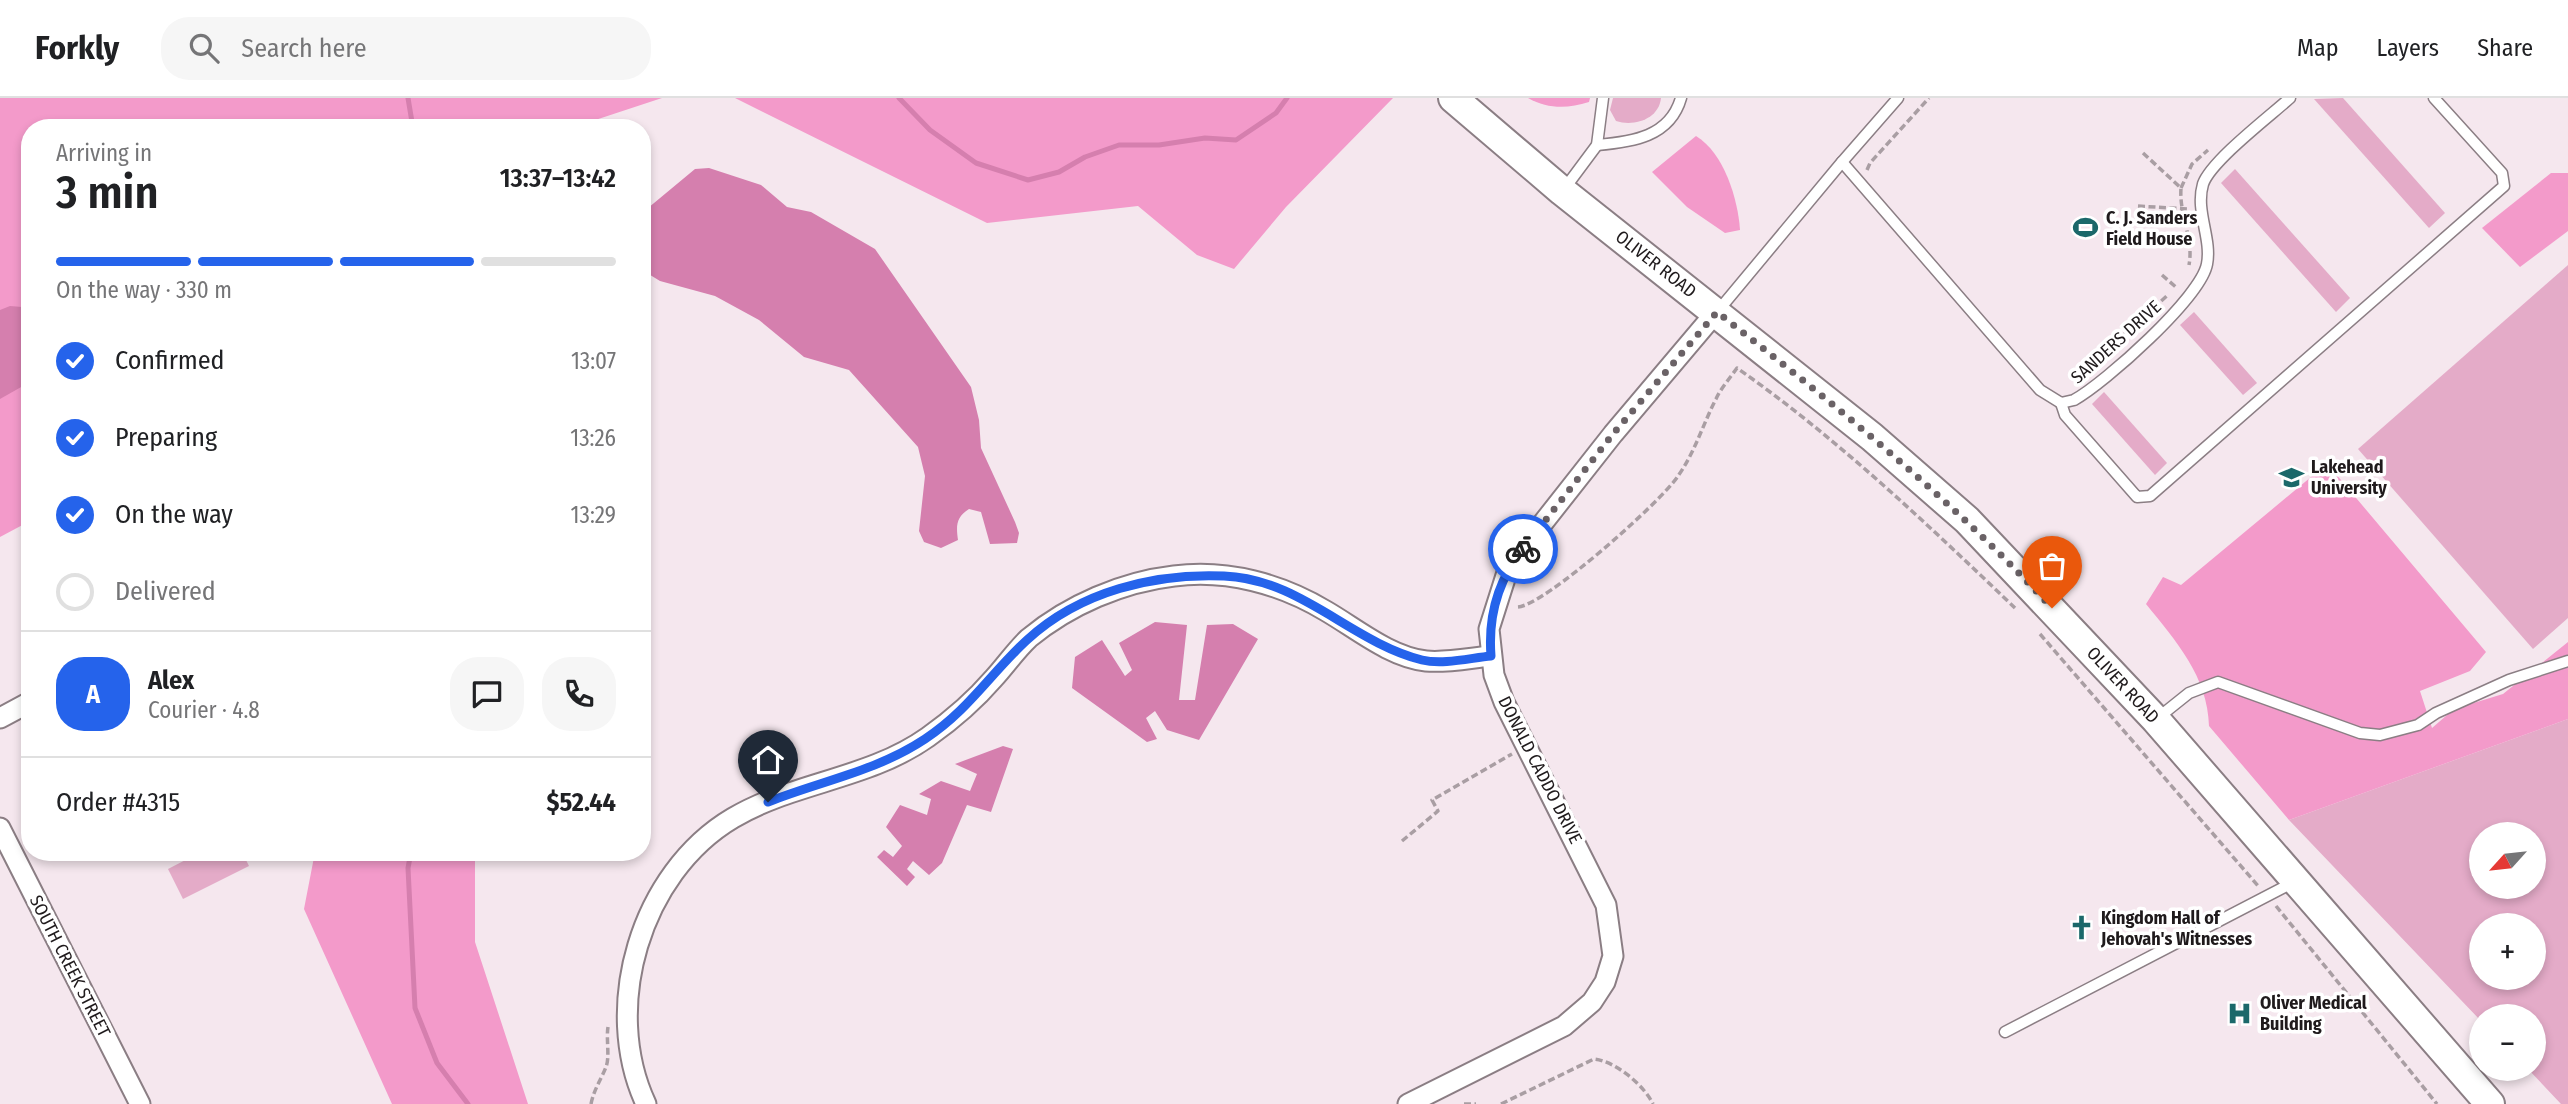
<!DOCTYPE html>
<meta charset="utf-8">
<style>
:root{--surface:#fff;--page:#f6f6f6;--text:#202124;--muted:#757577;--line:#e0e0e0;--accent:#2563eb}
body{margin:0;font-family:"Fira Sans Condensed",sans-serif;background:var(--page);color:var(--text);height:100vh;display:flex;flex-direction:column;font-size:26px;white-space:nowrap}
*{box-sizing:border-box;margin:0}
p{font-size:23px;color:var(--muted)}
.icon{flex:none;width:38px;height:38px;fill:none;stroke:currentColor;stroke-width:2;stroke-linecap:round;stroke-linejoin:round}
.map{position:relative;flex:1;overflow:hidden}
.sheet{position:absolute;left:21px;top:21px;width:630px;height:742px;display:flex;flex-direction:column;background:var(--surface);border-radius:28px;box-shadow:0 4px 10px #0003}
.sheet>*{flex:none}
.needle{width:46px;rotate:243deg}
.tools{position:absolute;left:2469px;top:724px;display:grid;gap:14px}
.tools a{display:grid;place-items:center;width:77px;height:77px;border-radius:50%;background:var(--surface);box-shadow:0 4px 10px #0003;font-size:35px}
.pin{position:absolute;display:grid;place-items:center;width:60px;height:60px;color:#fff;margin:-72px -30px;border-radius:50% 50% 50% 0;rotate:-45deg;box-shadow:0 0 7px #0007}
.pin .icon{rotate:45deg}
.courier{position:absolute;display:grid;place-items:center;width:70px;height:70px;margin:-35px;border:5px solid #2563eb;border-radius:50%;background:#fff;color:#222;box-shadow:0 2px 9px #0007}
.summary em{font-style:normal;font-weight:600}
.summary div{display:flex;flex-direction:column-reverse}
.summary{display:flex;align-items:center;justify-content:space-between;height:119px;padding:0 35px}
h1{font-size:46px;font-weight:600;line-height:52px}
.bar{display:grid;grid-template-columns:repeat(4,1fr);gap:10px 7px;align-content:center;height:84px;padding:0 35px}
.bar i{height:9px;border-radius:5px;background:var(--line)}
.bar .selected{background:var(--accent)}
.bar p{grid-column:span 4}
.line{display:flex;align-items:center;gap:18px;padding:0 35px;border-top:2px solid var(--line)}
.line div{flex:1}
.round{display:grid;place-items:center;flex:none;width:74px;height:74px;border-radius:28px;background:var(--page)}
ol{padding:0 35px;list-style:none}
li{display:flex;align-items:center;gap:21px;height:77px}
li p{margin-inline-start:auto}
li .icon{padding:7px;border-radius:50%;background:var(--accent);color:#fff;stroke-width:4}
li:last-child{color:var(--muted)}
li i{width:38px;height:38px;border:4px solid var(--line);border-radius:50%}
header{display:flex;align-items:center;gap:42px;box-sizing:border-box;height:98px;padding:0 35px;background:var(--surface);border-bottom:2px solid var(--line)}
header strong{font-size:33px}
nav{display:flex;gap:38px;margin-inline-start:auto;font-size:24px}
.search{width:490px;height:63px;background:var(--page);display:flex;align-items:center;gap:18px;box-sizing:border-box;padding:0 24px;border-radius:28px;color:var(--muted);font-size:26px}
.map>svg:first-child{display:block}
.green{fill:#e4abc8;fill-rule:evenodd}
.forest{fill:#f39aca}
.water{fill:#d57fae}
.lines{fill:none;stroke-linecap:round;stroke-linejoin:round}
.stream{stroke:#d57fae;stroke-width:5}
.service-casing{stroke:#8b7e84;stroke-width:13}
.minor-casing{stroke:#8b7e84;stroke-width:23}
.secondary-casing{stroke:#8b7e84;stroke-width:32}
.path{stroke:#a99ea3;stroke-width:3.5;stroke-dasharray:7 3.5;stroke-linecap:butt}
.service{stroke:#fff;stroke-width:10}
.minor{stroke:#fff;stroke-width:19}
.secondary{stroke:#fff;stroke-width:28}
.done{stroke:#6a6266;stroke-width:7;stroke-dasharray:0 12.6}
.route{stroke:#2563eb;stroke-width:9}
.labels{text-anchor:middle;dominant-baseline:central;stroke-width:7;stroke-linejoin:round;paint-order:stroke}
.poi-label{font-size:18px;font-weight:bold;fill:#1f1a1c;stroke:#fff;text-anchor:start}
.street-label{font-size:18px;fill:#1f1a1c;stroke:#fff}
</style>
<header>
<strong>Forkly</strong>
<div class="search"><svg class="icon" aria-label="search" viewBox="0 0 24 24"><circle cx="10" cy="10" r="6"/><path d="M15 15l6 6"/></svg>Search here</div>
<nav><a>Map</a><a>Layers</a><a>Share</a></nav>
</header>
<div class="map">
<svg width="2568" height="1006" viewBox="0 0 2568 1006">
<rect width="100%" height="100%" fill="#f5e7ee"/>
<g class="green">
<path d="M1613,0H1661C1659,21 1634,29 1616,23L1610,12Z"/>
<polygon points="2343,0 2445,115 2429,130 2314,1"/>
<polygon points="2235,71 2350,200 2336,214 2221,85"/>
<polygon points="2568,167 2568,520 2533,551 2358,351"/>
<polygon points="2194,214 2257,285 2243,297 2180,227"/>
<polygon points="2104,294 2167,365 2155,377 2092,306"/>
<path d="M2568,621V1006H2561L2528,971H2534V919H2482L2481,923L2289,722ZM2482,737H2534V789H2482ZM2482,828H2534V880H2482Z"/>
<polygon points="201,754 242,754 249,768 183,801 168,771"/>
</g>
<g class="forest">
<polygon points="0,0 662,0 571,30 30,30 30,423 0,439"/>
<polygon points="735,0 1393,0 1286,109 1234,171 1197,157 1138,108 987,125"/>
<path d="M1528,0H1590L1589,4C1567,11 1548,11 1528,0Z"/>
<path d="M1696,38C1724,55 1738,101 1740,132L1725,135L1687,109L1652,74Z"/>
<polygon points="2551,75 2568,75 2568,133 2520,169 2482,130"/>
<path d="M2323,369H2330L2486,554L2470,573L2420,593L2432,630L2454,611L2503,596L2568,544V621L2289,722L2209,628C2208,579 2176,543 2146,506L2163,479L2181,487Z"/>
<polygon points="315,754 475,754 475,844 528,1006 392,1006 304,811"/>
</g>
<g class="water">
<path d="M709,70L761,87L787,109L811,114L875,151L971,289L979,322L981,350L1015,424L1019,435L1017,445L990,446L981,414L969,411C956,419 956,428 958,442L941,450L924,444L919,433L925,378L918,349L849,272L804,259L759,222L715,198L660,183L642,172V115L695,71Z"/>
<polygon points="10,208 22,209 30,217 30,284 0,301 0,212"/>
<polygon points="1155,524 1187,527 1179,602 1195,602 1207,527 1233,526 1258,541 1199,642 1167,632 1155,613 1146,620 1157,641 1147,644 1072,590 1075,559 1102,542 1125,578 1132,572 1119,545"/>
<polygon points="1003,648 1013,651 991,714 967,707 942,765 929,777 913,763 907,771 915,779 907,788 877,759 884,752 893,759 902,748 886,729 900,707 927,717 931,701 919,696 941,683 970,693 977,676 955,666"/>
</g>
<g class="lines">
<g class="stream">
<polyline points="408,0 413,30"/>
<polyline points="899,0 930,32 976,65 1028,82 1059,74 1085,59 1119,47 1159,47 1205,40 1236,42 1276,15 1287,0"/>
<polyline points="411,754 408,770 415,910 437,965 468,1006"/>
</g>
<defs>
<g id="service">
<path d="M1597,47C1632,44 1670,39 1681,0"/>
<polyline points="1842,64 1898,0"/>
<polyline points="1565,90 1597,47 1603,0"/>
<path d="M1718,213L1842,64L2040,292L2061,305L2074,302C2105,285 2201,199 2207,166C2212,140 2195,113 2203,86C2211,63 2270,18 2290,0"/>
<polyline points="2061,305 2065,317 2137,399 2150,398 2504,88 2502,75 2434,0"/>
<polyline points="2159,619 2189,595 2218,584 2360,635 2380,637 2418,627 2436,615 2509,582 2568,563"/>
<polyline points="2005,934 2292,785"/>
</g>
<g id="minor">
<polyline points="0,620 30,604"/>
<polyline points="0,730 140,1006"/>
<path d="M646,1006C601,910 640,775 733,720C794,684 869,681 928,639C952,622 975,602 994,580C1006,567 1016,552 1029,540C1069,507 1122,484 1174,478C1227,471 1281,486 1326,513C1357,531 1390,559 1426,563C1447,565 1470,560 1491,558"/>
<polyline points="1408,1006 1564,928 1592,904 1605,884 1613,858 1606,807 1504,604 1494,577 1489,531 1509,468 1613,336 1717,213"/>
</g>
<polyline id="secondary" points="1453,0 1562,93 1872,339 1967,422 2156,622 2490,1006"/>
</defs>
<use href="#service" class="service-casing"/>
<use href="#minor" class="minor-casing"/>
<use href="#secondary" class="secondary-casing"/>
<g class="path">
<path d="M2143,55L2181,90C2179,118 2194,140 2189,167"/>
<polyline points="1867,72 1870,65 1929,0"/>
<polyline points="2181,90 2192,66 2208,52"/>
<polyline points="2138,108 2188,111"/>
<polyline points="2162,177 2177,190"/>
<polyline points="2092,274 2088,269 2169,196"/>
<path d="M1518,509C1545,507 1661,404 1678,378C1695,354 1703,326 1716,301C1721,290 1730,280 1737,270C1837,340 1927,426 2015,510"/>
<polyline points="2040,536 2259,789"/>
<polyline points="1402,743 1438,713 1432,702 1512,656"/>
<polyline points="2276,808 2437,1006"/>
<path d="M591,1006C594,991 601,982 606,969C610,959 606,941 608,929"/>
<polyline points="1464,1006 1476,1006"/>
<path d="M1501,1006L1594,961C1615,963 1644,987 1653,1006"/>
</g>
<use href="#service" class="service"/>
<use href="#minor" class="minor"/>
<use href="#secondary" class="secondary"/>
</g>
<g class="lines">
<path class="done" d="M1523,451L1613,336L1717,214C1834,306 1951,400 2052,510"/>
<path class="route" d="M768,704C821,683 877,673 925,641C968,613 991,575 1027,542C1080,493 1155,475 1224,478C1301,481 1351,544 1422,562C1443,567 1470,560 1491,558C1488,519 1498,482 1523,451"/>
</g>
<defs>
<symbol id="stadium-bare" viewBox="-9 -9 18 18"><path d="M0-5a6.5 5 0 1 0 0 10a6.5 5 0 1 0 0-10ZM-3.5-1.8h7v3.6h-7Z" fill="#1b686a" stroke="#fff" stroke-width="2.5" paint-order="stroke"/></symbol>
<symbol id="university-bare" viewBox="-9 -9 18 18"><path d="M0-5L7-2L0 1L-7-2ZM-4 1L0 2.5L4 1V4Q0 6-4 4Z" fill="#1b686a" stroke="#fff" stroke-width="2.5" paint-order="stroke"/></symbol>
<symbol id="church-bare" viewBox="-9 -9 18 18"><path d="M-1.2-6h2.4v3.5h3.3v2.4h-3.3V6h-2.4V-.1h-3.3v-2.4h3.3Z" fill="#1b686a" stroke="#fff" stroke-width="2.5" paint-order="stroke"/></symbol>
<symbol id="hospital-bare" viewBox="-9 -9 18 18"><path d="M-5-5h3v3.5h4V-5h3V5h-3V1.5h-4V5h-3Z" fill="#1b686a" stroke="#fff" stroke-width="2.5" paint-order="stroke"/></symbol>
</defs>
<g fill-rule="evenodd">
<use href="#stadium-bare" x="2068" y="112" width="35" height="35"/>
<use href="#university-bare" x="2274" y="362" width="35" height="35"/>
<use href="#church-bare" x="2064" y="812" width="35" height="35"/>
<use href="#hospital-bare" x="2222" y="898" width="35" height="35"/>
</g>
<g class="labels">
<g class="poi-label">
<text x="2106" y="120">C. J. Sanders<tspan x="2106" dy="21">Field House</tspan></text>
<text x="2311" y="369">Lakehead<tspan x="2311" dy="21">University</tspan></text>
<text x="2101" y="820">Kingdom Hall of<tspan x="2101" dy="21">Jehovah's Witnesses</tspan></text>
<text x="2260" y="905">Oliver Medical<tspan x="2260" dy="21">Building</tspan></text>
</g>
<g class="street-label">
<text transform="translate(1656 166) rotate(38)">OLIVER ROAD</text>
<text transform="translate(2116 244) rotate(-42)">SANDERS DRIVE</text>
<text transform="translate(2123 587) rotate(47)">OLIVER ROAD</text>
<text transform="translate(1540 672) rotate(63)">DONALD CADDO DRIVE</text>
<text transform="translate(70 868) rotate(63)">SOUTH CREEK STREET</text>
</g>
</g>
</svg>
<div class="tools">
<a><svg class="needle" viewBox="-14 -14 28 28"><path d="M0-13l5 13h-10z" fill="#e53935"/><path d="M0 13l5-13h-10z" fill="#757577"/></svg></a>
<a>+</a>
<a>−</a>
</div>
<div class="pin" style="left:2052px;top:510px;background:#ea580c"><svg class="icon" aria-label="bag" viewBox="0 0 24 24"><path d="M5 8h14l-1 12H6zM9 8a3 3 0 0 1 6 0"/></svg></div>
<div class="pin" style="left:768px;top:704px;background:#1f2937"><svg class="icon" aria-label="home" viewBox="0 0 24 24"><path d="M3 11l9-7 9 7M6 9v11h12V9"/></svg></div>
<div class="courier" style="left:1523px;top:451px"><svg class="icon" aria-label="bike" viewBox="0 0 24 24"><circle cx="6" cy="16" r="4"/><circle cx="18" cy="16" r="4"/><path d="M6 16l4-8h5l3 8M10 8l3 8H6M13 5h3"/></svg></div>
<section class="sheet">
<div class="summary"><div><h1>3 min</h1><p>Arriving in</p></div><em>13:37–13:42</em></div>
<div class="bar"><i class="selected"></i><i class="selected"></i><i class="selected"></i><i></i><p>On the way · 330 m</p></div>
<ol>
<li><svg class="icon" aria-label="check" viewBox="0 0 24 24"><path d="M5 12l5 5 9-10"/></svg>Confirmed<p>13:07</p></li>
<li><svg class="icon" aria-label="check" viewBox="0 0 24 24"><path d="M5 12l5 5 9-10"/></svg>Preparing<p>13:26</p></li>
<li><svg class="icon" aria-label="check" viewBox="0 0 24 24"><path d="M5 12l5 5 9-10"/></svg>On the way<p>13:29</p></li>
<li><i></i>Delivered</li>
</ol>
<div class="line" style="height:126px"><b class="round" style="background:var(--accent);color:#fff">A</b><div><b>Alex</b><p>Courier · 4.8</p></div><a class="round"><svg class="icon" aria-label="chat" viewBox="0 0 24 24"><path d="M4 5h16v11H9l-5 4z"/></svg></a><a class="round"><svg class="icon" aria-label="phone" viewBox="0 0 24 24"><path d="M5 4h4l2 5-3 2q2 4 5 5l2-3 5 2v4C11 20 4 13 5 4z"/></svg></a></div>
<div class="line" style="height:91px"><div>Order #4315</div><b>$52.44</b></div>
</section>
</div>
